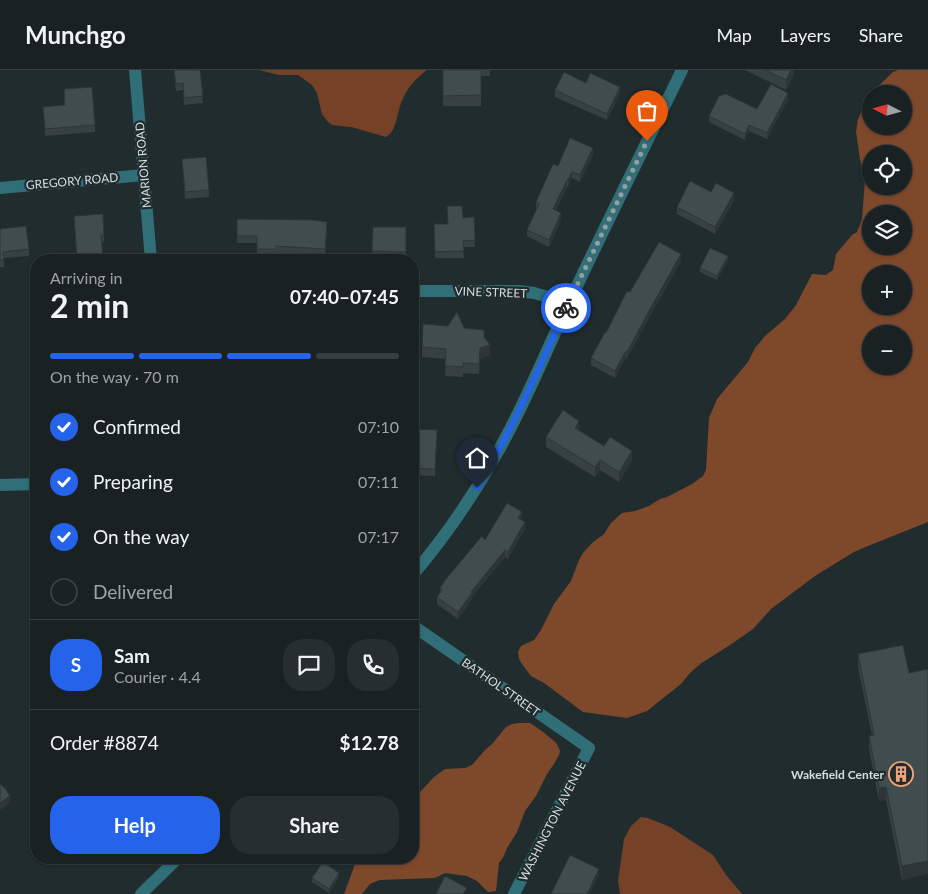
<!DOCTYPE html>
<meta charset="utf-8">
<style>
:root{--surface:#192122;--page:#262e2f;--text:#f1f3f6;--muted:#9fa3a5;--line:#373e40;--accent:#2563eb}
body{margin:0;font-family:Lato,sans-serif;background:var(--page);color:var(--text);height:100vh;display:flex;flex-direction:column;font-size:19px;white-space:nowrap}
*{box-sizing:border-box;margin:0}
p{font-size:16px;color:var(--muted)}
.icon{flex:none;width:28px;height:28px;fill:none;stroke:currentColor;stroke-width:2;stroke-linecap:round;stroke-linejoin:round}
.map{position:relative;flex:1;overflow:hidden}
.side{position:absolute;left:30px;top:184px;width:389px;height:610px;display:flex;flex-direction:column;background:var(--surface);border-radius:20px;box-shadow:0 1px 4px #0004,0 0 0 1px var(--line)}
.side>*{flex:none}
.needle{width:32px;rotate:276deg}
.tools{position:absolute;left:862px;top:15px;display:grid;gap:10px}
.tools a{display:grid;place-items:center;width:50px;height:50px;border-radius:50%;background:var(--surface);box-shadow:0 1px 4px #0004,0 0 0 1px var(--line);font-size:25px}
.pin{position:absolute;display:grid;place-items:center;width:42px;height:42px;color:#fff;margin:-51px -21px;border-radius:50% 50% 50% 0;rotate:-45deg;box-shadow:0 0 5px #0007}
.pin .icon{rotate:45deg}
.courier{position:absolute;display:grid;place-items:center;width:50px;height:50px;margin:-25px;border:4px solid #2563eb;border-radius:50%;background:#fff;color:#222;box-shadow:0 1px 6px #0007}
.overview em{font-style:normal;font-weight:700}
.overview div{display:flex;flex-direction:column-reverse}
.overview{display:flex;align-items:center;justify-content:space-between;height:85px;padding:0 20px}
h1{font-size:32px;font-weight:700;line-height:38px}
.bar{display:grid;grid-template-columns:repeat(4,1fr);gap:8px 5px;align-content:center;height:60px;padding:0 20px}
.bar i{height:6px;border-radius:4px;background:var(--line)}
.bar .selected{background:var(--accent)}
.bar p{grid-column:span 4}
.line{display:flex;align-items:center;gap:12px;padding:0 20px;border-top:1px solid var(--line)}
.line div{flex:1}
.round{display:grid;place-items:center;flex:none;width:52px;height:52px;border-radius:20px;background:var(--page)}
ol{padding:0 20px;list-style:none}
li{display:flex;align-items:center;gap:15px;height:55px}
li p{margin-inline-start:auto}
li .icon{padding:5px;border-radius:50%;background:var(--accent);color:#fff;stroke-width:4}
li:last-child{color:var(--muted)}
li i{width:28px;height:28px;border:2px solid var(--line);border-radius:50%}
.action{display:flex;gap:10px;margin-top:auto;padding:10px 20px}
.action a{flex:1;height:58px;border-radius:20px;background:var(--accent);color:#fff;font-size:20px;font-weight:700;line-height:58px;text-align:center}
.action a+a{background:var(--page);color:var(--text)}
header{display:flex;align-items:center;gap:30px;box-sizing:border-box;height:70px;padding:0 25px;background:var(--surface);border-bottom:1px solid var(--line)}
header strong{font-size:24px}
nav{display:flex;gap:28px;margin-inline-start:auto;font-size:18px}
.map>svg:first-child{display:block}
.green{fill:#764227}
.forest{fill:#7e482b;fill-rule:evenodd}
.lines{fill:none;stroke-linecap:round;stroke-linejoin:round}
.minor{stroke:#306e78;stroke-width:12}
.wall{fill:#374143}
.shaded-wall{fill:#2d3537}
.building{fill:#404c4e;stroke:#2d3537}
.done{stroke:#969fa0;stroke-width:5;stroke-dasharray:0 9}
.route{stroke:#2563eb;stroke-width:6}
.labels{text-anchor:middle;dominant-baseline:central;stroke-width:4.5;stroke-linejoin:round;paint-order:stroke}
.street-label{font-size:12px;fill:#d5ddde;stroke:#212c2e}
.poi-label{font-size:12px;font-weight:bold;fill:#d5ddde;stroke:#212c2e;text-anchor:end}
</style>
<header>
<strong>Munchgo</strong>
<nav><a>Map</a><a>Layers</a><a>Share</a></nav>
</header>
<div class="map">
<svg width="928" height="824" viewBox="0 0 928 824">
<rect width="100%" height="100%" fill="#212c2e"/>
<g class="green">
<path d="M259,0H427C416,8 407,18 402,31C396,43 398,60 386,67L351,57L332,55L328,52L322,44L317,23L312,15L298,5H279Z"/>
<polygon points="641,747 648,748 670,757 713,785 726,805 742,824 620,824 618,811 624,769 631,756"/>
</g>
<g class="forest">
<path d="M898,0H928V452L868,476L854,482L815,506L771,539L753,559L730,575L700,594L689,604L681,614L647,641L627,648L583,642L544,613L531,606L522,594L519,589L518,582L521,576L534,570L541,560L554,534L571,511L579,490L583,483L592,473L604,464L611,453L622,443L635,441L649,436L660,429L667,427L692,414L703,406L706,400L709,348L717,329L748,292L755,278L765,266L785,249L796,235L812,204L826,205L833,200L836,184L852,165L857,162L862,149L865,110L860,89L856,62L858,49L870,24L893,2ZM871,24H904V56H871ZM871,84H904V116H871ZM871,144H904V176H871ZM871,204H904V236H871ZM871,264H904V296H871Z"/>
<polygon points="520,653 530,653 542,661 554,671 557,674 560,681 559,685 554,694 547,704 536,726 525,741 517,762 507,778 504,786 499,793 496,821 488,822 477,811 467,806 445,803 435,808 380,810 370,814 362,824 344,824 355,794 355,788 412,788 413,728 421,721 434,707 445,699 465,698 472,695 486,679 492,674 506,657 512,654"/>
</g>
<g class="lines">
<g class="minor">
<polyline points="135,0 151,190"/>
<polyline points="0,118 144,105"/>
<polyline points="412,221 519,221 534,223 569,233"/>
<polyline points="0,415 36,414"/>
<path d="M412,506C444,468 472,428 496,385C524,337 544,285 568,235C605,156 644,78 682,0"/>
<polyline points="412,555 589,678 514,824"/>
<polyline points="141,824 178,788"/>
</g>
</g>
<g class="wall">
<polygon points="174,0 200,0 203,33 184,35 183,20 176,21"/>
<polygon points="443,0 490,0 490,6 481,6 481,36 443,36"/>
<polygon points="745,0 794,0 794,5 786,20"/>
<polygon points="586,13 620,24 607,50 555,27 555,20"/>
<polygon points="64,19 95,55 95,62 45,66 43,37 64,36"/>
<polygon points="788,29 767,69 749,61 745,70 709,52 709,46 757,39"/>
<polygon points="593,85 580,112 572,108 568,117 567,117 556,140 561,150 549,177 527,166 527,160 536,139 536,132 558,96"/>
<polygon points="182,89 209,120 209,127 185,129"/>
<polygon points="711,122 734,130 715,164 677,144 677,137"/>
<polygon points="74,146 104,165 104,172 102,172 103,190 77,190"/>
<polygon points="474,147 475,177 463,177 464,188 435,188 434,154 447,154 463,148"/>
<polygon points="237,149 327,158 325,186 276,183 276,186 257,186 257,173 237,173"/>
<polygon points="373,157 406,157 406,189 372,188"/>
<polygon points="0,159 29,179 29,186 4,188 4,197 0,197"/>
<polygon points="728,190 717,210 700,202 700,198"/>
<polygon points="681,191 649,248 627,288 626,287 615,308 591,295 591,288 630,222"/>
<polygon points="464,258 484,267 490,285 480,289 479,304 463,303 463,307 445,306 446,289 422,287 422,277"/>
<polygon points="412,359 437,360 435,406 412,405"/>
<polygon points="579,361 604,376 632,391 619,412 600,400 595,407 546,377 546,367"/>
<polygon points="36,446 36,479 34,479"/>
<polygon points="522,449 521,450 525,459 508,489 505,487 472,527 472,529 458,549 437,534 437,527 440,523 440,518 485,470"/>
<polygon points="903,575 902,810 886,730 879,731 869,679 869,666 872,665 858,598 858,584"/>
<polygon points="108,788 122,788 115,794"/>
<polygon points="339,807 329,823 312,812 312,808"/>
</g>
<g class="shaded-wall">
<polygon points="791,0 794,0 794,5 786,20 786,10"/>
<polygon points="620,17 620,24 607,50 607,44"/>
<polygon points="788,23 788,29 767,69 767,63"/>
<polygon points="749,55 749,61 745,70 745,64"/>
<polygon points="593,78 593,85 580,112 580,105"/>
<polygon points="572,102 572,108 568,117 568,110"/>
<polygon points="567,110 567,117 553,146 553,139"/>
<polygon points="734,123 734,130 715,164 715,157"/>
<polygon points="561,143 561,150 549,177 549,170"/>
<polygon points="681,184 681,191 649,248 627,288 627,282 649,241"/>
<polygon points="728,186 728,190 717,210 717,206"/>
<polygon points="490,275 490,285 480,289 479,304 480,278"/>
<polygon points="626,281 626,287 615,308 615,301"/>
<polygon points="579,351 579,361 575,358"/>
<polygon points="632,381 632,391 619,412 619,402"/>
<polygon points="600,390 600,400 595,407 595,397"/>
<polygon points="522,442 522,449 518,455 518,448"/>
<polygon points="525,452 525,459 508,489 508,482"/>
<polygon points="505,480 505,487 472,527 472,529 458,549 458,542 471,522"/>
<polygon points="416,632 416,641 412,645 412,637"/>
<polygon points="886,717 886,730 879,731 879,718"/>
<polygon points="10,726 10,733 0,740 0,733"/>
<polygon points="115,788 122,788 115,794"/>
<polygon points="928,791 928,804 902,810 902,796"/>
<polygon points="599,799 599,805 590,824 587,824"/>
<polygon points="339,803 339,807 329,823 329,819"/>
</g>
<g class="building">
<polygon points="174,0 200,0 203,26 184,28 183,13 176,14"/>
<polygon points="443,0 481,0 481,25 443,26"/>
<polygon points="765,0 791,0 786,10"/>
<polygon points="564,2 586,13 590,3 620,17 607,44 555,20"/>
<polygon points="771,14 788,23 767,63 749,55 745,64 709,46 719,26 726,24 757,39"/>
<polygon points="92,17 95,55 45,59 43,37 65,35 64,19"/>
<polygon points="570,68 593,78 580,105 572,102 568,110 567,110 553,139 561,143 549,170 527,160 539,134 536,132 553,94 558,96"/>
<polygon points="206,87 209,120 185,122 182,89"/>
<polygon points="690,111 711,122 716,113 734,123 715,157 677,137"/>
<polygon points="447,136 462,136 463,148 474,147 475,170 463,171 464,181 435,182 434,154 448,154"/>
<polygon points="103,144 104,165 101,165 103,186 77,188 74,146"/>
<polygon points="237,149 313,150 327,152 325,179 276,176 276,179 257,179 257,166 237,166"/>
<polygon points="26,156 29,179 3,182 4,190 0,190 0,159"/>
<polygon points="373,157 406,157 406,182 372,181"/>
<polygon points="659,172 681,184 649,241 627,282 626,281 615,301 591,288 605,262 606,263 627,221 630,222"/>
<polygon points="710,178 728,186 717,206 700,198"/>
<polygon points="457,242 464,258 484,260 484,267 490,275 480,278 479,294 463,293 463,297 445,296 446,279 422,277 423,254 448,256"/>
<polygon points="563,340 579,351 575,358 604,376 610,367 632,381 619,402 600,390 595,397 546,367"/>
<polygon points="412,359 437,360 435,399 412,398"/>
<polygon points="507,433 522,442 518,448 525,452 508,482 505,480 471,522 472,523 458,542 437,527 442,520 440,518 446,509 482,466 485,470"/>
<polygon points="35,446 36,446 36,472 34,472"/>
<polygon points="903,575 909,603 928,599 928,791 902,796 886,717 879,718 869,666 874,665 858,584"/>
<polygon points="412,629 416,632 412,637"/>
<polygon points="0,714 5,718 10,726 0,733"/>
<polygon points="570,785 599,799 587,824 551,824"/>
<polygon points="323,792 339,803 329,819 312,808"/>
<polygon points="445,806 467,818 463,824 436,824"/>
</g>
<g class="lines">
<polyline class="done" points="566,238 647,71"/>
<path class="route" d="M477,418C512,361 539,299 566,238"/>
</g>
<defs>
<symbol id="building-ring" viewBox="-11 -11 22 22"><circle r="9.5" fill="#212c2e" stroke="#f0a279" stroke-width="1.5"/><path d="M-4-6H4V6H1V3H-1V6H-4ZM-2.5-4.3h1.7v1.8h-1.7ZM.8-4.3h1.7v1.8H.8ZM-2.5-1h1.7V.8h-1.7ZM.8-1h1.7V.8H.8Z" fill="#f0a279"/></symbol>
</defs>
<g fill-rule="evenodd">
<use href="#building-ring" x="887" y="690" width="28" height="28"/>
</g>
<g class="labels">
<g class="street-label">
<text transform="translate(143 95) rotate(-95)">MARION ROAD</text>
<text transform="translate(72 111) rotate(-5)">GREGORY ROAD</text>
<text transform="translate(491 222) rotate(2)">VINE STREET</text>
<text transform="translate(501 617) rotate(35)">BATHOL STREET</text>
<text transform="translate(552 751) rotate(-63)">WASHINGTON AVENUE</text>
</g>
<g class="poi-label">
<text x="884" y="704">Wakefield Center</text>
</g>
</g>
</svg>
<div class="tools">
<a><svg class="needle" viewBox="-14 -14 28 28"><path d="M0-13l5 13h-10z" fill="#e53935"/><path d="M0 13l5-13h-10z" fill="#9fa3a5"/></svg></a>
<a><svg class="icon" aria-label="locate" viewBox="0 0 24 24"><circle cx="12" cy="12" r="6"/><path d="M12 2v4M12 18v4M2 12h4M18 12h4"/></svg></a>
<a><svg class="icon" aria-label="layers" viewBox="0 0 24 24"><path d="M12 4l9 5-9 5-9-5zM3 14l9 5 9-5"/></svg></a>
<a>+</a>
<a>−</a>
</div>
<div class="pin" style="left:647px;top:71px;background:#ea580c"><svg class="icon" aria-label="bag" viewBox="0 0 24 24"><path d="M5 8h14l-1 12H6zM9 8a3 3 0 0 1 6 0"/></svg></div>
<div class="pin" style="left:477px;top:418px;background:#1f2937"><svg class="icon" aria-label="home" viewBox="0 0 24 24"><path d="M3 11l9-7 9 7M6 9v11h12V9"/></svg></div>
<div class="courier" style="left:566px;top:238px"><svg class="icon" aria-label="bike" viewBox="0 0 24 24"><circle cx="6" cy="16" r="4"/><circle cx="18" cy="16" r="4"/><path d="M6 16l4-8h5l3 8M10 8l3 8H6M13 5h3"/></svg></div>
<section class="side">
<div class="overview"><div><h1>2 min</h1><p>Arriving in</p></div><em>07:40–07:45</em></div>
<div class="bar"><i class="selected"></i><i class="selected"></i><i class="selected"></i><i></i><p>On the way · 70 m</p></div>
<ol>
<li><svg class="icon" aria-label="check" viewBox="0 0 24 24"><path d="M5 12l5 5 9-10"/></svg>Confirmed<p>07:10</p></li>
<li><svg class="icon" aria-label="check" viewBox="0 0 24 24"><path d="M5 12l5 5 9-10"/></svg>Preparing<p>07:11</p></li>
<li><svg class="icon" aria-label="check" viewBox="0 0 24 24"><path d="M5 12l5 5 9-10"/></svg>On the way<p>07:17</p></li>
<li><i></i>Delivered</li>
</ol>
<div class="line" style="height:90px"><b class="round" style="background:var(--accent);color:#fff">S</b><div><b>Sam</b><p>Courier · 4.4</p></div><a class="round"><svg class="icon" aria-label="chat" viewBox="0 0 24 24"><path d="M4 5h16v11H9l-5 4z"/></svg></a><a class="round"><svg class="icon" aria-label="phone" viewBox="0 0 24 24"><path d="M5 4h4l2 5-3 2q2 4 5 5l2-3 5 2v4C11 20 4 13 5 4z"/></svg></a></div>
<div class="line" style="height:65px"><div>Order #8874</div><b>$12.78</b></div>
<div class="action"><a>Help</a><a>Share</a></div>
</section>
</div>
